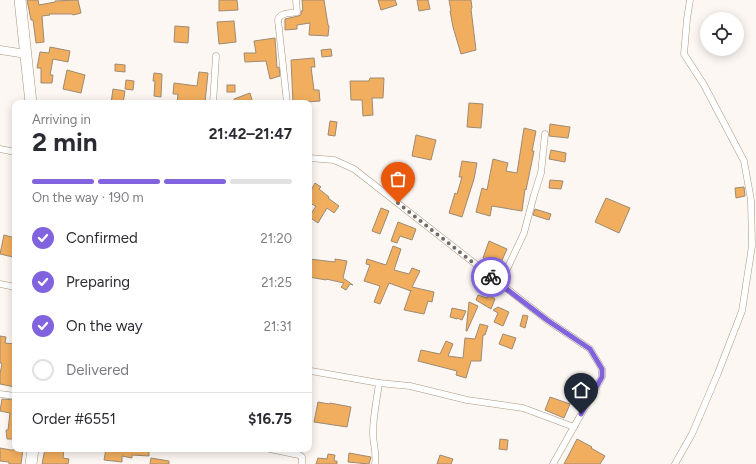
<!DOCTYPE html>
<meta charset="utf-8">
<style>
:root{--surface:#fff;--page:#f7f7f7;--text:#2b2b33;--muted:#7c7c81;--line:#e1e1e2;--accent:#8163de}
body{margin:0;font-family:Figtree,sans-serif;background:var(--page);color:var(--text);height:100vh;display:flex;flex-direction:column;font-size:15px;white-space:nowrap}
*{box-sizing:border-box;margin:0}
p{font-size:13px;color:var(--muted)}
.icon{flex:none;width:22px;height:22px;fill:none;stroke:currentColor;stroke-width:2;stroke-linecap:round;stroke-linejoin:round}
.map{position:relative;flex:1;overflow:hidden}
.sheet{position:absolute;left:12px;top:100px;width:300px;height:352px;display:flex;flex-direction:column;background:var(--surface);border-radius:8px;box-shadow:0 2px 10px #0003}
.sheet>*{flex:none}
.controls{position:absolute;left:700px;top:12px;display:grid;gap:8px}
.controls a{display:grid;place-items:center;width:44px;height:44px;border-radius:50%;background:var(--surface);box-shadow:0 2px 10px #0003;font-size:20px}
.pin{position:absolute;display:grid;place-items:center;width:34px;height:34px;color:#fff;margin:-41px -17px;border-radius:50% 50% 50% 0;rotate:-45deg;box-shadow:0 0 4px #0007}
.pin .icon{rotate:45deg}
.courier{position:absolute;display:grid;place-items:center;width:40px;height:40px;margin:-20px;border:3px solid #8163de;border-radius:50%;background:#fff;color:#222;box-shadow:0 1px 5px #0007}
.overview em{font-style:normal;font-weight:700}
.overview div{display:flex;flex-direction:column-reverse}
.overview{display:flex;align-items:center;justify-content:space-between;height:68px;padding:0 20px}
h1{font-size:26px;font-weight:700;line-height:30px}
.bar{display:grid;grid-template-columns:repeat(4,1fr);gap:6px 4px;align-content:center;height:48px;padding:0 20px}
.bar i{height:5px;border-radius:3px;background:var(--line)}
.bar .on{background:var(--accent)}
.bar p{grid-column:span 4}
.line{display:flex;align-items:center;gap:10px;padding:0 20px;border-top:1px solid var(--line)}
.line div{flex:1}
ol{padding:0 20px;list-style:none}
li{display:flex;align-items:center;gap:12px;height:44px}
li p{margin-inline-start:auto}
li .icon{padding:4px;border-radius:50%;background:var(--accent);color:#fff;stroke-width:4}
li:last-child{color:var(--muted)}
li i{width:22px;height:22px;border:2px solid var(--line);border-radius:50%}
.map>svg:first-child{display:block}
.building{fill:#f1ae5e;stroke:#9f8a72}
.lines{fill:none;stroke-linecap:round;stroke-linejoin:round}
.minor-casing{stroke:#ac967e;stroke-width:7}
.tertiary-casing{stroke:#ac967e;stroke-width:9}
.trunk-casing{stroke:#ac967e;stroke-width:12}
.minor{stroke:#fff;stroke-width:6}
.tertiary{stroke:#fff;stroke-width:8}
.trunk{stroke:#fff;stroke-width:11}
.done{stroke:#736c64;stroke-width:4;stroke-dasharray:0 7.2}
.route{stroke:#8163de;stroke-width:5}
</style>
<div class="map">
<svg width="756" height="464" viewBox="0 0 756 464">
<rect width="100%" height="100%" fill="#fcf7f2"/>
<g class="building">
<polygon points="27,0 38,0 39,5 55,2 55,1 78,0 81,13 73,15 72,14 49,14 50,15 42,16 44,42 36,43 33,20 31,20"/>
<polygon points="219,0 237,0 238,10 219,11"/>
<polygon points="302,0 324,0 328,25 329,26 328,36 309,35 310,23 297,25 297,29 285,30 285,19 298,16 301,15 301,11 303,11"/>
<polygon points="378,0 395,0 397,5 381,10"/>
<polygon points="417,0 428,0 430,9 419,11"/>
<polygon points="449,0 471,0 472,8 471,9 476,50 461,54 453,27 450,11 451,11"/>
<polygon points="234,21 236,42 219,44 217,22"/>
<polygon points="175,26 189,27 188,43 174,42"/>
<polygon points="275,38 277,68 279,67 280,76 270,79 266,61 245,62 244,53 256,53 254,41"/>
<polygon points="50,47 70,51 68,62 53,59 50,75 53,75 52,83 41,83 41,68 37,68 40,52 49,53"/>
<polygon points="331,49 332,56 322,57 321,50"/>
<polygon points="314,58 315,67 311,67 314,90 319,90 320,101 293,103 291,60"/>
<polygon points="115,64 125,65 125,72 115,71"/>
<polygon points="67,70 85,75 81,93 63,89"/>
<polygon points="199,72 208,73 205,103 177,103 178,94 173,94 174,83 197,86"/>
<polygon points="154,73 162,74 161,97 154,96 155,81 153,81"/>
<polygon points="370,78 384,78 383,98 372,98 373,115 363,116 362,100 351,100 350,81 369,81"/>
<polygon points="126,80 134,81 133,90 125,89"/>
<rect x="227" y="85" width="8" height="7"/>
<polygon points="113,89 125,91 123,103 111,103"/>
<polygon points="250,93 253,103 236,103 234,99"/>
<polygon points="469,103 483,104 481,128 467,127"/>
<polygon points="330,121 337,122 335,136 328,135"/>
<polygon points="550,124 570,127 568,138 549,136"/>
<polygon points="524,128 536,131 532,151 534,151 531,166 526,190 525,189 522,211 492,206 490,216 476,212 482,188 487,190 493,159 508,163 506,171 517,173"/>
<polygon points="416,135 436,140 431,160 412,156"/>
<polygon points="551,150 566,153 565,162 549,159"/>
<polygon points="462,161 477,163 474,179 462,217 449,213 455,193 457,194 462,177 459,177"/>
<polygon points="550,180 563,181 561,189 549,188"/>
<polygon points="315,183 321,187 319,189 329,197 328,198 339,206 334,213 327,208 318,223 309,217 316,206 309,203 309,194"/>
<polygon points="744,187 745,196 736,198 735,188"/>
<polygon points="606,198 630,208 619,233 595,222"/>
<polygon points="381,208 389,211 380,234 372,231"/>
<polygon points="535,209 551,214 549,220 533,215"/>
<polygon points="398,222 416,229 412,240 400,236 397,243 391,241"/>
<polygon points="4,235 15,238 15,250 13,257 0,254"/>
<polygon points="489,241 507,249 499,267 494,264 495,263 483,258"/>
<polygon points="393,246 401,249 394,270 409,274 412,268 420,271 412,287 434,292 432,302 428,301 424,314 404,310 411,290 411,291 389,283 380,304 374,302 380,286 364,281 370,265 366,264 367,259 386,265"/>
<polygon points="309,259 335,262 335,259 347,261 343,278 353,285 350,284 346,290 341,287 344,283 326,279 326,280 309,277"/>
<polygon points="478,295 487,298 489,295 495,299 491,309 476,300"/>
<polygon points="469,302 478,306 467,331 466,331"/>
<polygon points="498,307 509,312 503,326 494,322 498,313 493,310"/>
<polygon points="452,308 466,311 462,320 457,318 457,319 450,317"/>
<polygon points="523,315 528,316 525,328 520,326"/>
<polygon points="480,324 488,326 485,335 483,335 481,361 471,361 466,378 456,375 457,371 418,361 421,350 440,354 446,341 453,344 448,356 463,358 465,338 475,339"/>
<polygon points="503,334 516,338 512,349 499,344"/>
<polygon points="0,336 6,337 5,343 15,344 15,387 0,384 0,374 2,363 0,363"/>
<polygon points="550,397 570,404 564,418 545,410"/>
<polygon points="2,399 15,400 15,439 7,439 6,430 8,430 10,413 0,411"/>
<polygon points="318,402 329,404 330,403 351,407 347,427 314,422"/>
<polygon points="500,439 508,440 507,450 499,449"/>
<polygon points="577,439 592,447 591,448 605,456 600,464 564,464"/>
<polygon points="0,448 11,450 23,449 21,464 9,464 9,462 0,461"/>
<polygon points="45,449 64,449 63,458 69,459 68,464 42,464"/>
<polygon points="106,449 149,449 149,456 132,455 132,458 122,456 122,462 104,460"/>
<polygon points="349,453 371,457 369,464 348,462"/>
<polygon points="328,454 335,455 334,461 337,461 337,464 316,464 318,458 327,459"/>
<polygon points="440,455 453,459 451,464 437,464"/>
<polygon points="151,458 169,461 169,464 150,464"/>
</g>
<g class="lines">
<defs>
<g id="minor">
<polyline points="213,103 216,56"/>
<path d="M287,103L278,20C280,12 290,14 297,12L296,0"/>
<polyline points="0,149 15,152"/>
<polyline points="309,158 334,160 354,169 547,320 590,349 602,369 602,377 553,464"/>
<polyline points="0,284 15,287"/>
<polyline points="500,284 524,233 534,195 541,173 545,134"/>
<polyline points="311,371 379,383 410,386 467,400 523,408 574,427"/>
<polyline points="0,394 15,396"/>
<polyline points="270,449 299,455 302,457 302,464"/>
<path d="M375,464C377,453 373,444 373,433C373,416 377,399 379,383"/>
<polyline points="675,464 692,434 718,373 742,311 752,246 751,200 744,161 704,85 684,54 687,19 690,0"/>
</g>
<polyline id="tertiary" points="0,50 26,54"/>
<g id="trunk">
<polyline points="20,0 31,103"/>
<polyline points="31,464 33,449"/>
</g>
</defs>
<use href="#minor" class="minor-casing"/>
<use href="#tertiary" class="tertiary-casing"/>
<use href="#trunk" class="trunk-casing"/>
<use href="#minor" class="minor"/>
<use href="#tertiary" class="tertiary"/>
<use href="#trunk" class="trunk"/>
</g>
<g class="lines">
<polyline class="done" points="398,203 491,277"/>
<polyline class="route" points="491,277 547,320 590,349 602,369 602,377 581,414"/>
</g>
</svg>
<div class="controls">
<a><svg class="icon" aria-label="locate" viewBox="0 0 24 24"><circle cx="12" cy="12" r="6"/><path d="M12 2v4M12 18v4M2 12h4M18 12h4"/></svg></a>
</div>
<div class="pin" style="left:398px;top:203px;background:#ea580c"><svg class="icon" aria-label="bag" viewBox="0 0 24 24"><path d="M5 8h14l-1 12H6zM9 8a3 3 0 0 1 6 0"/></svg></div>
<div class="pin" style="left:581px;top:414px;background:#1f2937"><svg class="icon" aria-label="home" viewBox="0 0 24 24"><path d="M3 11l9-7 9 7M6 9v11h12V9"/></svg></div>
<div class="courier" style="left:491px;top:277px"><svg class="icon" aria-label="bike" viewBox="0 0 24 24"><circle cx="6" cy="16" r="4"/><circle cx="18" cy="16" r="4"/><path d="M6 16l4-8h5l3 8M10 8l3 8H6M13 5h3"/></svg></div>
<section class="sheet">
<div class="overview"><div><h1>2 min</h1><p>Arriving in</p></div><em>21:42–21:47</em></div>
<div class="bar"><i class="on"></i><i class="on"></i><i class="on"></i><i></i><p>On the way · 190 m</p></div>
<ol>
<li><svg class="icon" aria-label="check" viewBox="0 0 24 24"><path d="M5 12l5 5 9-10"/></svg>Confirmed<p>21:20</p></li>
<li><svg class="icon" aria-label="check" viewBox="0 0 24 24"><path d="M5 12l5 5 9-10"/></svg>Preparing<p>21:25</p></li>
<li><svg class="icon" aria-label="check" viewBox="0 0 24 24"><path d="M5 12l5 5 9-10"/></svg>On the way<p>21:31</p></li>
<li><i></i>Delivered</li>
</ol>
<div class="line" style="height:52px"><div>Order #6551</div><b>$16.75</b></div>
</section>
</div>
